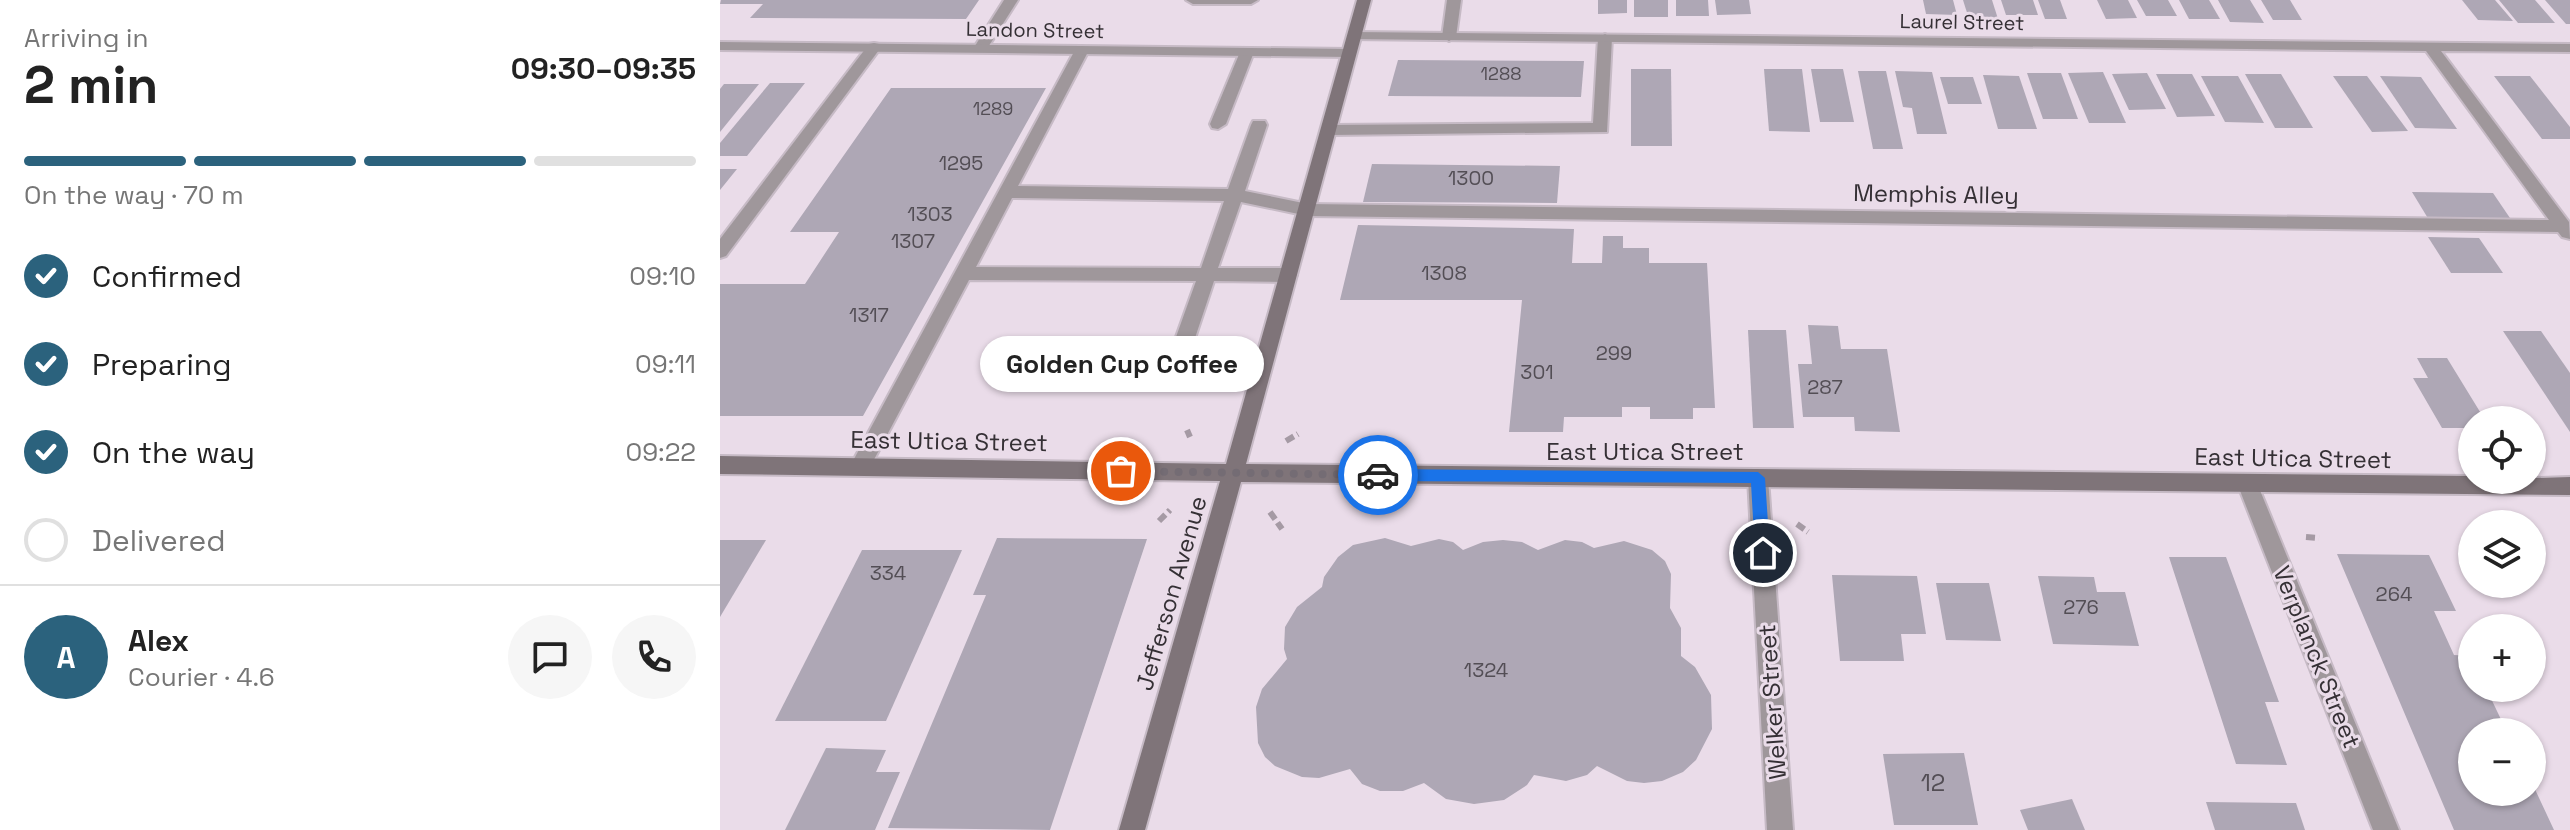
<!DOCTYPE html>
<meta charset="utf-8">
<style>
:root{--surface:#fff;--page:#f6f6f6;--text:#222;--muted:#767676;--line:#e0e0e0;--accent:#2b627d}
body{margin:0;font-family:"Space Grotesk",sans-serif;background:var(--page);color:var(--text);height:100vh;display:flex;flex-direction:column;font-size:30px;white-space:nowrap}
*{box-sizing:border-box;margin:0}
p{font-size:26px;color:var(--muted)}
.icon{flex:none;width:44px;height:44px;fill:none;stroke:currentColor;stroke-width:2;stroke-linecap:round;stroke-linejoin:round}
.map{position:relative;flex:1;overflow:hidden}
.drawer{display:flex;flex-direction:column;background:var(--surface);width:720px}
.drawer>*{flex:none}
.buttons{position:absolute;left:1738px;top:406px;display:grid;gap:16px}
.buttons a{display:grid;place-items:center;width:88px;height:88px;border-radius:50%;background:var(--surface);box-shadow:0 2px 6px #0004;font-size:40px}
.pin{position:absolute;display:grid;place-items:center;width:68px;height:68px;color:#fff;margin:-34px;border:4px solid #fff;border-radius:50%;box-shadow:0 2px 8px #0007}
.courier{position:absolute;display:grid;place-items:center;width:80px;height:80px;margin:-40px;border:6px solid #1a73e8;border-radius:50%;background:#fff;color:#222;box-shadow:0 2px 10px #0007}
.bubble{position:absolute;height:56px;border-radius:28px;background:var(--surface);box-shadow:0 2px 6px #0004;font-size:26px;font-weight:700;line-height:56px;text-align:center}
.overview em{font-style:normal;font-weight:700}
.overview div{display:flex;flex-direction:column-reverse}
.overview{display:flex;align-items:center;justify-content:space-between;height:136px;padding:0 24px}
h1{font-size:52px;font-weight:700;line-height:60px}
.bar{display:grid;grid-template-columns:repeat(4,1fr);gap:12px 8px;align-content:center;height:96px;padding:0 24px}
.bar i{height:10px;border-radius:6px;background:var(--line)}
.bar .selected{background:var(--accent)}
.bar p{grid-column:span 4}
.line{display:flex;align-items:center;gap:20px;padding:0 24px;border-top:2px solid var(--line)}
.line div{flex:1}
.round{display:grid;place-items:center;flex:none;width:84px;height:84px;border-radius:42px;background:var(--page)}
ol{padding:0 24px;list-style:none}
li{display:flex;align-items:center;gap:24px;height:88px}
li p{margin-inline-start:auto}
li .icon{padding:8px;border-radius:50%;background:var(--accent);color:#fff;stroke-width:4}
li:last-child{color:var(--muted)}
li i{width:44px;height:44px;border:4px solid var(--line);border-radius:50%}
main{display:flex;flex:1;min-height:0}
.map>svg:first-child{display:block}
.building{fill:#aea7b5}
.lines{fill:none;stroke-linecap:round;stroke-linejoin:round}
.lane-casing{stroke:#c6bac5;stroke-width:4}
.street-casing{stroke:#c6bac5;stroke-width:4}
.secondary-casing{stroke:#c6bac5;stroke-width:4}
.path{stroke:#a59aa4;stroke-width:6;stroke-dasharray:9 4;stroke-linecap:butt}
.lane{fill:#9f979b;fill-rule:evenodd}
.street{fill:#9f979b;fill-rule:evenodd}
.secondary{fill:#7f7479;fill-rule:evenodd}
.route{fill:#1a73e8}
.done{stroke:#746c74;stroke-width:8;stroke-dasharray:0 14.4}
.labels{text-anchor:middle;dominant-baseline:central;stroke-width:6;stroke-linejoin:round;paint-order:stroke}
.far-number-label{font-size:18px;fill:#534e55}
.far-street-label{font-size:20px;fill:#353035;stroke:#eadce9}
.number-label{font-size:20px;fill:#534e55}
.street-label{font-size:24px;fill:#353035;stroke:#eadce9}
.near-number-label{font-size:24px;fill:#534e55}
</style>
<main>
<section class="drawer">
<div class="overview"><div><h1>2 min</h1><p>Arriving in</p></div><em>09:30–09:35</em></div>
<div class="bar"><i class="selected"></i><i class="selected"></i><i class="selected"></i><i></i><p>On the way · 70 m</p></div>
<ol>
<li><svg class="icon" aria-label="check" viewBox="0 0 24 24"><path d="M5 12l5 5 9-10"/></svg>Confirmed<p>09:10</p></li>
<li><svg class="icon" aria-label="check" viewBox="0 0 24 24"><path d="M5 12l5 5 9-10"/></svg>Preparing<p>09:11</p></li>
<li><svg class="icon" aria-label="check" viewBox="0 0 24 24"><path d="M5 12l5 5 9-10"/></svg>On the way<p>09:22</p></li>
<li><i></i>Delivered</li>
</ol>
<div class="line" style="height:144px"><b class="round" style="background:var(--accent);color:#fff">A</b><div><b>Alex</b><p>Courier · 4.6</p></div><a class="round"><svg class="icon" aria-label="chat" viewBox="0 0 24 24"><path d="M4 5h16v11H9l-5 4z"/></svg></a><a class="round"><svg class="icon" aria-label="phone" viewBox="0 0 24 24"><path d="M5 4h4l2 5-3 2q2 4 5 5l2-3 5 2v4C11 20 4 13 5 4z"/></svg></a></div>
</section>
<div class="map">
<svg width="1850" height="830" viewBox="0 0 1850 830">
<rect width="100%" height="100%" fill="#eadce9"/>
<g class="building">
<polygon points="1,0 259,0 246,19 30,18 43,4 0,4"/>
<polygon points="878,0 907,0 907,13 878,14"/>
<rect x="914" y="0" width="34" height="17"/>
<polygon points="956,0 988,0 989,16 956,16"/>
<polygon points="995,0 1029,0 1031,14 997,15"/>
<polygon points="1203,0 1233,0 1237,15 1206,14"/>
<polygon points="1243,0 1272,0 1278,19 1249,19"/>
<polygon points="1281,0 1313,0 1318,15 1286,15"/>
<polygon points="1318,0 1340,0 1347,19 1325,19"/>
<polygon points="1377,0 1408,0 1417,18 1386,19"/>
<polygon points="1417,0 1448,0 1457,16 1426,16"/>
<polygon points="1459,0 1489,0 1500,19 1469,19"/>
<polygon points="1498,0 1530,0 1544,23 1510,22"/>
<polygon points="1541,0 1570,0 1582,20 1553,20"/>
<polygon points="1742,0 1775,0 1793,21 1758,20"/>
<polygon points="1779,0 1815,0 1835,23 1798,23"/>
<polygon points="1825,0 1850,0 1850,24 1846,24"/>
<polygon points="678,60 864,61 861,97 668,96"/>
<polygon points="911,69 951,69 952,146 911,146"/>
<polygon points="1044,69 1082,69 1090,132 1049,131"/>
<polygon points="1091,69 1123,69 1134,122 1100,122"/>
<polygon points="1138,71 1166,71 1183,149 1153,149"/>
<polygon points="1175,71 1212,72 1227,134 1197,134 1192,108 1183,107"/>
<polygon points="1383,72 1406,123 1369,123 1348,73"/>
<polygon points="1307,73 1341,73 1358,119 1323,119"/>
<polygon points="1427,73 1446,109 1409,110 1392,74"/>
<polygon points="1436,74 1472,74 1495,116 1457,117"/>
<polygon points="1525,74 1561,74 1593,128 1555,128"/>
<polygon points="1263,75 1299,76 1317,129 1278,129"/>
<polygon points="1481,76 1518,76 1544,123 1505,122"/>
<polygon points="1613,76 1647,76 1688,131 1652,132"/>
<polygon points="1660,76 1701,77 1737,129 1695,128"/>
<polygon points="1774,76 1810,76 1850,127 1850,139 1822,139"/>
<polygon points="1220,77 1253,77 1262,104 1228,104"/>
<polygon points="50,83 85,83 27,156 0,156 0,143"/>
<polygon points="4,84 39,84 0,132 0,89"/>
<polygon points="171,88 326,88 143,416 0,416 0,284 85,284 119,232 70,232"/>
<polygon points="652,164 840,166 837,203 643,202"/>
<polygon points="0,169 17,169 0,190"/>
<polygon points="1692,192 1773,193 1792,221 1709,220"/>
<polygon points="638,225 854,229 852,263 882,263 883,236 903,236 903,248 929,248 929,263 987,263 995,408 973,408 973,419 930,419 930,407 902,407 902,417 844,417 843,432 789,432 802,300 620,300"/>
<polygon points="1708,237 1759,238 1783,273 1731,273"/>
<polygon points="1088,325 1118,326 1121,349 1167,349 1180,432 1135,431 1134,417 1083,417 1078,364 1092,364"/>
<polygon points="1028,330 1066,330 1074,428 1033,428"/>
<polygon points="1783,331 1821,331 1850,373 1850,432"/>
<polygon points="1697,358 1727,358 1765,420 1752,420 1752,428 1722,428 1693,378 1708,378"/>
<polygon points="277,538 427,539 330,830 168,828 266,595 253,595"/>
<polygon points="665,538 691,546 719,539 733,542 743,550 763,542 783,540 802,542 818,550 845,540 862,542 874,548 904,541 932,550 945,561 951,574 950,608 961,628 961,656 975,667 991,695 992,729 976,760 963,772 942,781 924,783 907,781 877,766 867,775 846,781 814,775 807,785 784,800 754,804 726,799 704,783 683,791 660,791 642,784 630,769 599,778 582,777 555,766 545,757 538,743 536,707 542,689 567,659 564,649 565,627 577,607 602,587 604,577 618,557 633,545"/>
<polygon points="0,540 46,540 0,617"/>
<polygon points="142,550 242,550 166,721 55,721"/>
<polygon points="1617,554 1709,555 1736,611 1714,611 1734,655 1751,656 1752,688 1766,688 1787,732 1752,732 1752,792 1812,792 1812,783 1834,830 1734,830"/>
<polygon points="1449,557 1506,557 1559,702 1545,702 1567,765 1516,764"/>
<polygon points="1112,575 1197,576 1206,634 1181,634 1184,661 1120,661"/>
<polygon points="1318,576 1374,577 1377,592 1405,592 1419,646 1333,644"/>
<polygon points="1216,583 1269,583 1281,641 1226,640"/>
<polygon points="106,748 166,750 156,772 180,772 155,830 65,830"/>
<polygon points="1244,753 1258,825 1174,825 1163,754"/>
<polygon points="1352,799 1365,830 1308,830 1300,810"/>
<polygon points="1486,802 1576,803 1585,830 1495,830"/>
</g>
<g class="lines">
<defs>
<g id="lane">
<polygon points="284,0 298,0 265,52 255,52 253,49"/>
<polygon points="466,0 538,0 531,4 473,4"/>
<polygon points="727,0 741,0 736,37 729,41 722,37"/>
<polygon points="885,34 892,38 887,132 609,135 601,130 609,125 873,123 878,38"/>
<polygon points="154,43 159,44 159,50 6,256 0,258 0,239 149,44"/>
<path d="M362,46L369,50L298,186L508,189L531,125L533,121H545L547,125L525,191L588,204L597,210L588,216L521,202L498,268H568L577,275L568,282L494,281L466,365L463,370H449L446,365L476,281L249,280L148,471L141,474L134,471L131,465L134,459L355,50ZM292,198L504,201L481,268L256,267Z"/>
<polygon points="527,48 534,52 506,124 498,129 492,128 490,124 520,52"/>
</g>
<g id="street">
<polygon points="634,32 1850,44 1850,52 1721,51 1849,222 1850,239 1842,237 1838,232 588,216 579,210 588,204 1829,220 1706,51 629,39 627,36"/>
<polygon points="0,42 629,49 636,53 629,57 0,50"/>
<polygon points="1038,469 1045,472 1048,478 1073,830 1047,830 1028,478 1031,472"/>
<polygon points="1527,474 1534,477 1537,483 1679,830 1653,830 1517,483 1520,477"/>
</g>
<polygon id="secondary" points="637,0 651,0 526,464 1752,476 1752,480 1850,477 1850,495 521,482 425,830 399,830 500,481 0,474 0,456 506,464"/>
</defs>
<use href="#lane" class="lane-casing"/>
<use href="#street" class="street-casing"/>
<use href="#secondary" class="secondary-casing"/>
<g class="path">
<polyline points="467,430 470,437"/>
<polyline points="566,441 578,434"/>
<polyline points="550,512 562,529"/>
<polyline points="439,521 450,510"/>
<polyline points="1077,524 1088,532"/>
<polyline points="1586,537 1599,538"/>
</g>
<use href="#lane" class="lane"/>
<use href="#street" class="street"/>
<use href="#secondary" class="secondary"/>
</g>
<polygon class="route" points="658,469 1038,472 1045,478 1050,553 1043,559 1035,553 1031,483 658,481 651,475"/>
<g class="lines">
<polyline class="done" points="401,471 658,475"/>
</g>
<g class="labels">
<g class="far-number-label">
<text x="781" y="73">1288</text>
<text x="273" y="108">1289</text>
</g>
<g class="far-street-label">
<text transform="translate(1242 22) rotate(1)">Laurel Street</text>
<text transform="translate(315 30) rotate(1)">Landon Street</text>
</g>
<g class="number-label">
<text x="241" y="163">1295</text>
<text x="751" y="178">1300</text>
<text x="210" y="214">1303</text>
<text x="193" y="241">1307</text>
<text x="724" y="273">1308</text>
<text x="149" y="315">1317</text>
<text x="894" y="353">299</text>
<text x="817" y="372">301</text>
<text x="1105" y="387">287</text>
<text x="168" y="573">334</text>
<text x="1674" y="594">264</text>
<text x="1361" y="607">276</text>
<text x="766" y="670">1324</text>
</g>
<g class="street-label">
<text transform="translate(1216 194) rotate(1)">Memphis Alley</text>
<text transform="translate(229 441) rotate(1)">East Utica Street</text>
<text x="925" y="451">East Utica Street</text>
<text transform="translate(1573 458) rotate(1)">East Utica Street</text>
<text transform="translate(451 593) rotate(-74)">Jefferson Avenue</text>
<text transform="translate(1597 657) rotate(68)">Verplanck Street</text>
<text transform="translate(1052 702) rotate(-94)">Welker Street</text>
</g>
<g class="near-number-label">
<text x="1213" y="782">12</text>
</g>
</g>
</svg>
<div class="buttons">
<a><svg class="icon" aria-label="locate" viewBox="0 0 24 24"><circle cx="12" cy="12" r="6"/><path d="M12 2v4M12 18v4M2 12h4M18 12h4"/></svg></a>
<a><svg class="icon" aria-label="layers" viewBox="0 0 24 24"><path d="M12 4l9 5-9 5-9-5zM3 14l9 5 9-5"/></svg></a>
<a>+</a>
<a>−</a>
</div>
<div class="pin" style="left:401px;top:471px;background:#ea580c"><svg class="icon" aria-label="bag" viewBox="0 0 24 24"><path d="M5 8h14l-1 12H6zM9 8a3 3 0 0 1 6 0"/></svg></div>
<div class="pin" style="left:1043px;top:553px;background:#1f2937"><svg class="icon" aria-label="home" viewBox="0 0 24 24"><path d="M3 11l9-7 9 7M6 9v11h12V9"/></svg></div>
<div class="courier" style="left:658px;top:475px"><svg class="icon" aria-label="car" viewBox="0 0 24 24"><path d="M5 17H2v-5l4-1 3-4h7l3 4 3 1v5h-3M9 17h6M6 11h13"/><circle cx="7" cy="17" r="2"/><circle cx="17" cy="17" r="2"/></svg></div>
<div class="bubble" style="left:260px;top:336px;width:284px">Golden Cup Coffee</div>
</div>
</main>
